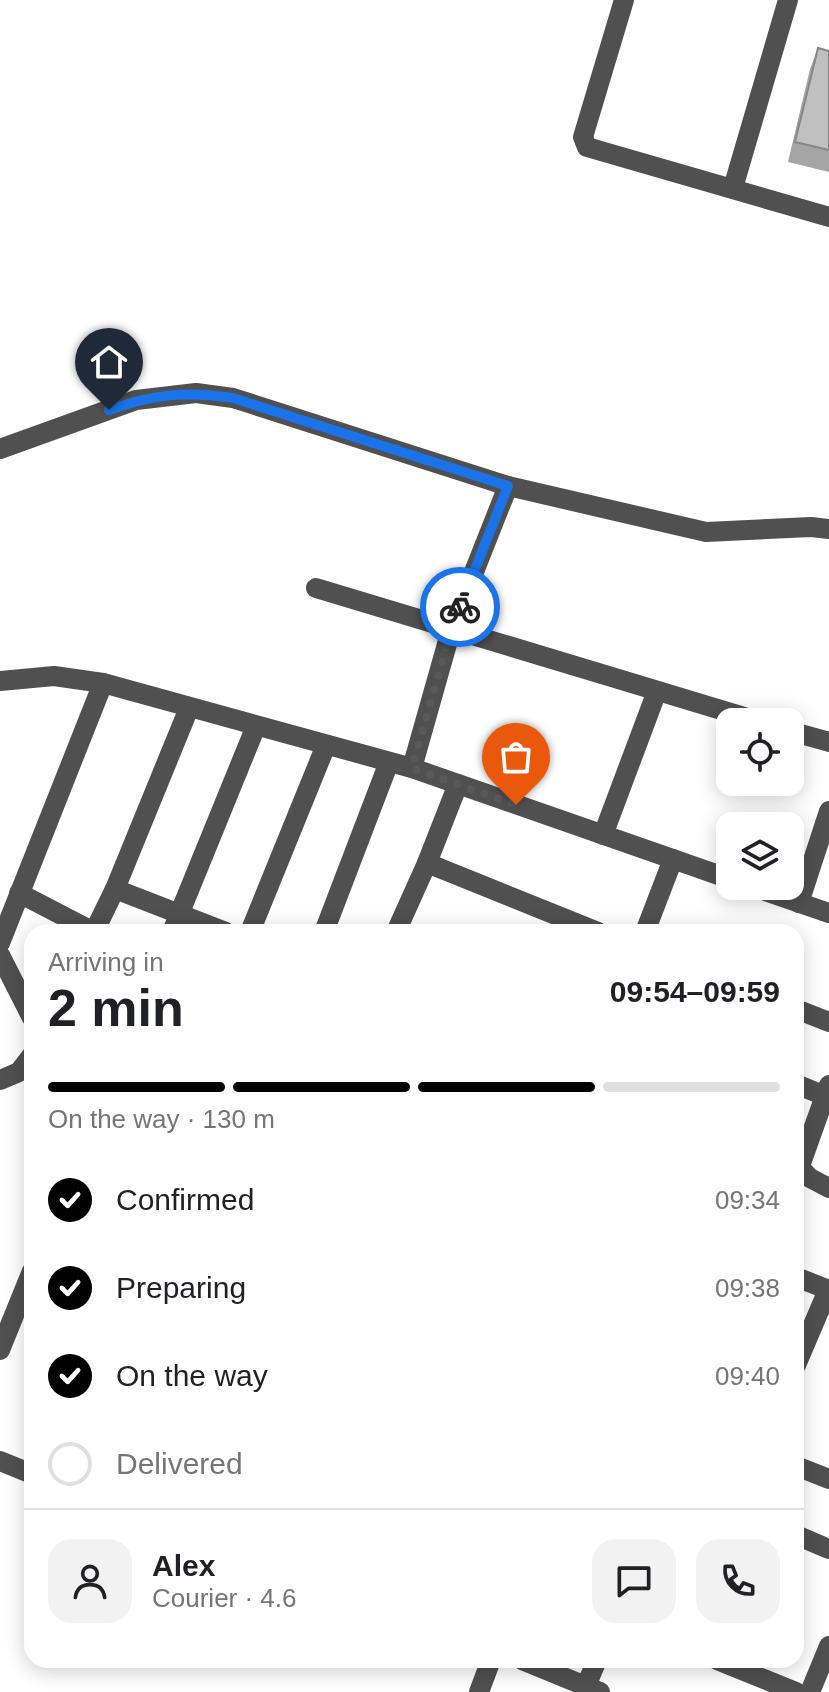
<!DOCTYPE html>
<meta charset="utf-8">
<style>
:root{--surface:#fff;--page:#f2f2f2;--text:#202124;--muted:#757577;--line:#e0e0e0;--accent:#000}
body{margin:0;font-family:Arial,sans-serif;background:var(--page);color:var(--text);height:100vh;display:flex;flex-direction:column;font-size:30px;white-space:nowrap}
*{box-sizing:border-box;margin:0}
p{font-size:26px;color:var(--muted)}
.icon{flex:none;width:44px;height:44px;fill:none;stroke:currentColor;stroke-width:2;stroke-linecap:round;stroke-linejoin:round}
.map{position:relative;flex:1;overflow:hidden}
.drawer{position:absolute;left:24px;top:924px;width:780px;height:744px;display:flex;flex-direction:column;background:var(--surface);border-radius:24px;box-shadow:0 4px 20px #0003}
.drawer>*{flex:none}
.controls{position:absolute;left:716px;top:708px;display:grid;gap:16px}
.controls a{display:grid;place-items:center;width:88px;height:88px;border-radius:16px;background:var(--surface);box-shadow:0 4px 20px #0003;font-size:40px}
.pin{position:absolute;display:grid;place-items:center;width:68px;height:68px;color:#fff;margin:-82px -34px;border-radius:50% 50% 50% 0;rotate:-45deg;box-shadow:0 0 8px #0007}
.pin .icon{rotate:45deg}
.courier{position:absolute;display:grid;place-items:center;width:80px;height:80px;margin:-40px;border:6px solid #1a73e8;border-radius:50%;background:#fff;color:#222;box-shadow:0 2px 10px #0007}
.overview em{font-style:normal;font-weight:800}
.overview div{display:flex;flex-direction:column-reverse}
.overview{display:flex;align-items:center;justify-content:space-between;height:136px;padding:0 24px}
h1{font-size:52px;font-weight:800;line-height:60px}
.bar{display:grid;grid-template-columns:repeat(4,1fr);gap:12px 8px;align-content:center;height:96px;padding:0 24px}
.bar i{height:10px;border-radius:6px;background:var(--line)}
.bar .current{background:var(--accent)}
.bar p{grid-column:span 4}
.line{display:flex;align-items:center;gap:20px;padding:0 24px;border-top:2px solid var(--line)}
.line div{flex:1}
.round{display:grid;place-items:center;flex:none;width:84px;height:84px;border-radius:24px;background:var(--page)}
ol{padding:0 24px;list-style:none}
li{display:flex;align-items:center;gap:24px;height:88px}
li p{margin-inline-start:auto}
li .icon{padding:8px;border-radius:50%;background:var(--accent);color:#fff;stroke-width:4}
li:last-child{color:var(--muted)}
li i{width:44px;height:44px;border:4px solid var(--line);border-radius:50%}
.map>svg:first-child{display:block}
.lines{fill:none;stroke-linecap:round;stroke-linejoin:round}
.minor{stroke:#505050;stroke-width:20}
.wall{fill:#a5a5a5}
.building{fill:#c0c0c0;stroke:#868686;stroke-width:2}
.done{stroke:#595959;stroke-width:8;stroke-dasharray:0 14.4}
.route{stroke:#1a73e8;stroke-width:10}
</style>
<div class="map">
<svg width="829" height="1692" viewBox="0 0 829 1692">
<rect width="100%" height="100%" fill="#fff"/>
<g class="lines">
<g class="minor">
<polyline points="624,0 583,137 587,147 829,217"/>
<polyline points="733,188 788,0"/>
<polyline points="0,449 136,400 196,393 233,398 508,486 706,532 811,527 829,529"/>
<polyline points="316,588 761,722"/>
<polyline points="0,681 54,676 103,683 412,768 730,879"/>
<polyline points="790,731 829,742"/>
<polyline points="412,768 451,630 508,486"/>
<polyline points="603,835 657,691"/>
<polyline points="427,863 458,784"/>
<polyline points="751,886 829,913"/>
<polyline points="115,889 226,932"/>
<polyline points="19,893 94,932"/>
<polyline points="799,903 829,811"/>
<polyline points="94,932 115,889 189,708"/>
<polyline points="172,932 256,726"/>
<polyline points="250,932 326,745"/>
<polyline points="324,932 389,762"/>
<polyline points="396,932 427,863 598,932"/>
<polyline points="645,932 673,859"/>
<polyline points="0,943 103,683"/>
<polyline points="0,955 32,1018"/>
<polyline points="796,1009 829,1022"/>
<polyline points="0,1080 19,1072 32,1055"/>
<polyline points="796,1084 825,1096"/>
<polyline points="796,1164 810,1178 829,1188"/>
<polyline points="796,1177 829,1085"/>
<polyline points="796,1277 829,1290"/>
<polyline points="0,1350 32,1271"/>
<polyline points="796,1365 828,1290"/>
<polyline points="0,1461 32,1474"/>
<polyline points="796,1466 829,1479"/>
<polyline points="796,1535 829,1549"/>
<polyline points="522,1660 600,1692"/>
<polyline points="717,1660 796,1692"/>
<polyline points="586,1686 597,1660"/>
<polyline points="479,1692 491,1660"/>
<polyline points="810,1692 829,1646"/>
</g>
</g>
<polygon class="wall" points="818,48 829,51 829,172 788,162 810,69"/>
<polygon class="building" points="818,48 829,51 829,150 795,142"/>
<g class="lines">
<polyline class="done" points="460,607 451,630 412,768 516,805"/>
<path class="route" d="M109,410C153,394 186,391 233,398L508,486L460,607"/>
</g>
</svg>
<div class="controls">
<a><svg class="icon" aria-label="locate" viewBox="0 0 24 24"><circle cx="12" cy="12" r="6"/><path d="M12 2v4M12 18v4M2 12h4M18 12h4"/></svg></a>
<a><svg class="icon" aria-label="layers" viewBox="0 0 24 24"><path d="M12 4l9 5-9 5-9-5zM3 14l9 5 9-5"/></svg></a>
</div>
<div class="pin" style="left:516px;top:805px;background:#ea580c"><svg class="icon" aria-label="bag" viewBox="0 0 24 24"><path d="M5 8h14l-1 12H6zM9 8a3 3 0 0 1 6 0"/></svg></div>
<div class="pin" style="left:109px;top:410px;background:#1f2937"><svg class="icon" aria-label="home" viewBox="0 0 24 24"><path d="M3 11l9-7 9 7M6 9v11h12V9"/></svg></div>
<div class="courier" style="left:460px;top:607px"><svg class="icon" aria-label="bike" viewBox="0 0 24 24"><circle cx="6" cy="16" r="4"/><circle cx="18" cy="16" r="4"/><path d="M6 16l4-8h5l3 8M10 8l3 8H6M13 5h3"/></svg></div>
<section class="drawer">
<div class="overview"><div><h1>2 min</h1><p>Arriving in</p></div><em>09:54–09:59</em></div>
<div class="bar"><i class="current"></i><i class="current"></i><i class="current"></i><i></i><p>On the way · 130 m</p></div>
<ol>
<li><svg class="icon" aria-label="check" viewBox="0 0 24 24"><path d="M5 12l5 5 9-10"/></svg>Confirmed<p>09:34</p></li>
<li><svg class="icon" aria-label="check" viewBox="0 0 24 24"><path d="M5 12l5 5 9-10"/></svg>Preparing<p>09:38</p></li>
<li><svg class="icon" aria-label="check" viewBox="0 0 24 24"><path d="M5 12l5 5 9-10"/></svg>On the way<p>09:40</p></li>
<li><i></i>Delivered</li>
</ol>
<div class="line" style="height:144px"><a class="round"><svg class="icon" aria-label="person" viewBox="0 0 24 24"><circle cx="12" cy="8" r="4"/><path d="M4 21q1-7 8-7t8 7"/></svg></a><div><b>Alex</b><p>Courier · 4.6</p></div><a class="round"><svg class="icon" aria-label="chat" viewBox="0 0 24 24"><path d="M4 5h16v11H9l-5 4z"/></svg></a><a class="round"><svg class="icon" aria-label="phone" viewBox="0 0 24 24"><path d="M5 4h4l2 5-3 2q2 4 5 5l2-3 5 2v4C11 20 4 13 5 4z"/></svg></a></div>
</section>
</div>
